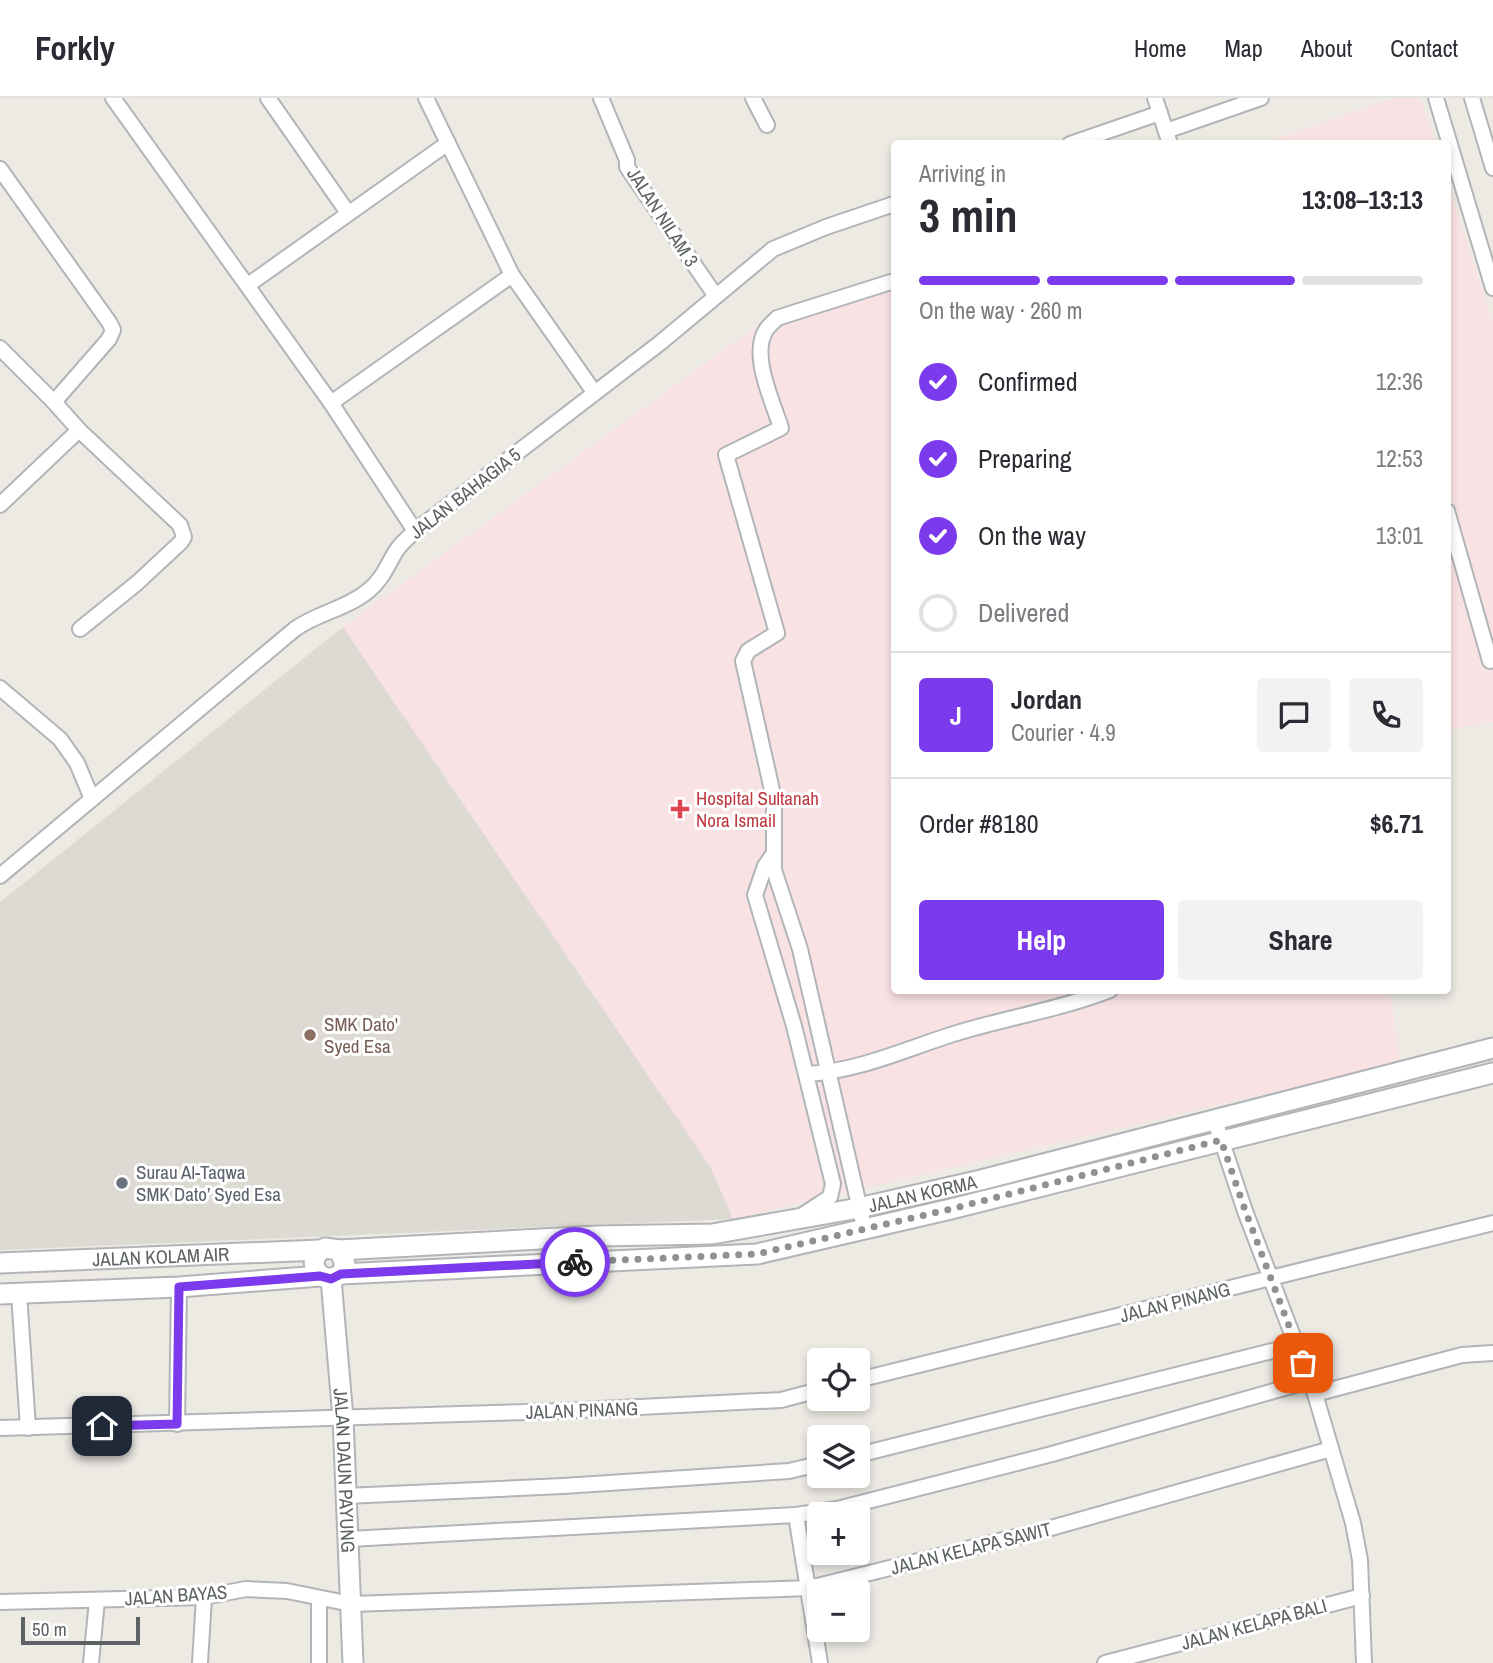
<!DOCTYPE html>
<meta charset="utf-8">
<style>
:root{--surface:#fff;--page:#f2f2f3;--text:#2b2b33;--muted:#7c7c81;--line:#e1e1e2;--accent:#7c3aed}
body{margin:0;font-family:"Archivo Narrow",sans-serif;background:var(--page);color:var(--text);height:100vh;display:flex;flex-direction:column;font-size:26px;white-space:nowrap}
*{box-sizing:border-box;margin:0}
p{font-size:23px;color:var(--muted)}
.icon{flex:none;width:38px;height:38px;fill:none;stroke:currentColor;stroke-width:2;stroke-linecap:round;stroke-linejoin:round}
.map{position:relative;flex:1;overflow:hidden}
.panel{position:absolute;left:891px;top:42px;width:560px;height:854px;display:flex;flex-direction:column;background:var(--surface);border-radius:7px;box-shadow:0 4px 10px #0003}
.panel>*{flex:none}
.tools{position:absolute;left:807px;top:1250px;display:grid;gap:14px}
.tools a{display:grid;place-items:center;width:63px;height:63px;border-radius:7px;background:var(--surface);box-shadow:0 4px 10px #0003;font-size:35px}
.scale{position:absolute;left:21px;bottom:18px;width:119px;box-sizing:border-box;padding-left:7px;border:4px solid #5c6164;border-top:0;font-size:19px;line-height:24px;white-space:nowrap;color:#5c6164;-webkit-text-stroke:5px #fff;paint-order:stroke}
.pin{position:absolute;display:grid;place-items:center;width:60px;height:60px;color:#fff;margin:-30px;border-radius:14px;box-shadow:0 4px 10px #0006}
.courier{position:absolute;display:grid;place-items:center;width:70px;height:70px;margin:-35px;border:5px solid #7c3aed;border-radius:50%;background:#fff;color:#222;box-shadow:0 2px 9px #0007}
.headline em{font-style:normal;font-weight:700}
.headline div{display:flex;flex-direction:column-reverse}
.headline{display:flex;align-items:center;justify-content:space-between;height:119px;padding:0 28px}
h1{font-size:46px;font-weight:700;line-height:52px}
.bar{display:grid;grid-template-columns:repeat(4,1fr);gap:10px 7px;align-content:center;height:84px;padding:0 28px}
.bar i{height:9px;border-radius:5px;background:var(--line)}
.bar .on{background:var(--accent)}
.bar p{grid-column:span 4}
.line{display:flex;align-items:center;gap:18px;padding:0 28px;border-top:2px solid var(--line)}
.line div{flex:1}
.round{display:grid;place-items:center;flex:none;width:74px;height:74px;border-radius:7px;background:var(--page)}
ol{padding:0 28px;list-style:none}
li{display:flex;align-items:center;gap:21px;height:77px}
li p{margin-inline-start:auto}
li .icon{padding:7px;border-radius:50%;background:var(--accent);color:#fff;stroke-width:4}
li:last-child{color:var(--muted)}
li i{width:38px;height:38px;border:4px solid var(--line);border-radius:50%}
.primary-button{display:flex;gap:14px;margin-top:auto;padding:14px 28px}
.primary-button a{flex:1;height:80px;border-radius:7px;background:var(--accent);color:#fff;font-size:28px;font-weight:700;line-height:80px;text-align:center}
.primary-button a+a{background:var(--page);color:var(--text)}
header{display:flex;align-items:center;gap:42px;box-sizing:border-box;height:98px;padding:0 35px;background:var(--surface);border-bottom:2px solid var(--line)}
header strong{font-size:33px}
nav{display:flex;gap:38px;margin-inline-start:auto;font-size:24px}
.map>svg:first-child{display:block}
.education{fill:#dddad3}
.medical{fill:#f9e2e3}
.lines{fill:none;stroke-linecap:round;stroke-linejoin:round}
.minor-casing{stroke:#b2b5b8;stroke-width:18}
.tertiary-casing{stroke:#b2b5b8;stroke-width:23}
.minor{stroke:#fff;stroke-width:14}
.tertiary{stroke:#fff;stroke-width:19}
.done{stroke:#8f9191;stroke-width:7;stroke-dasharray:0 12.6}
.route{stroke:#7c3aed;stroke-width:9}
.health-dot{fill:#e0444e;stroke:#fff;stroke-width:2.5}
.education-dot{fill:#8d6e63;stroke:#fff;stroke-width:2.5}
.worship-dot{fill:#6b7280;stroke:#fff;stroke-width:2.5}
.labels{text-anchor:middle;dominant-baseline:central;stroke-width:6;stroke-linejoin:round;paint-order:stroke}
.street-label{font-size:19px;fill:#5c6164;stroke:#fff}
.health-label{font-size:19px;fill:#be3a42;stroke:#fff;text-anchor:start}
.education-label{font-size:19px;fill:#785e54;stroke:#fff;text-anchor:start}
.worship-label{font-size:19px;fill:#5b616d;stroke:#fff;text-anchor:start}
</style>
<header>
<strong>Forkly</strong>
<nav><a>Home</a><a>Map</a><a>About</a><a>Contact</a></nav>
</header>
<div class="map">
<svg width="1493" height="1565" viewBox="0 0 1493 1565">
<rect width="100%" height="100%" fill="#edeae4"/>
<polygon class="education" points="343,529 715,1075 733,1121 0,1152 0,804"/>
<g class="medical">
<polygon points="1393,0 1420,0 1435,45 1262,45"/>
<polygon points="1447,83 1493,225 1493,624 1447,632"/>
<polygon points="894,173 894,892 1390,893 1400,964 733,1121 711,1070 343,529 777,213"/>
</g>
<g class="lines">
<defs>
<g id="minor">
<polyline points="113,0 331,305 415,433"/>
<polyline points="268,0 348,115"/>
<polyline points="426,0 512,177 594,294"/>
<polyline points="601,0 627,62 627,69 715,197"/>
<polyline points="753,0 767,27"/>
<polyline points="1155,0 1170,46"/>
<polyline points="1436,0 1493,190"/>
<polyline points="1472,0 1493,70"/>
<polyline points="1166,33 1261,0"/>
<polyline points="1070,46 1160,15"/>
<polyline points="0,71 109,224 113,232 109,241 54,304"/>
<polyline points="248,187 448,45"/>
<polyline points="0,250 54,304 79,332 180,427 184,439 181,444 137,485 80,531"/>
<polyline points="331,305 512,177"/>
<polyline points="0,407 79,332"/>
<polyline points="1447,413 1490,563"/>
<polyline points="0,590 60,641 77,665 92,701"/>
<polyline points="772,758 765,768 755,797 794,928 833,1086 830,1099 801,1118"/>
<path d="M0,778L295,531C317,515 346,511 368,493C382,482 387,468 396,453C401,445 409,439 415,433L660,245L773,151L826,129L894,106"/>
<path d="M806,976C858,974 910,949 960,934C1010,919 1061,911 1110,892"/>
<polyline points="1214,1020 1245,1113 1315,1296 1353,1425 1360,1462 1364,1565"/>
<path d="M864,1129L800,851L774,772V701L743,563L748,553L777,535L726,357L781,330C773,304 750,257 766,232C768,228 774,224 777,220L894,183"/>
<polyline points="19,1195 28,1330"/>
<polyline points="858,1282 1493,1125"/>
<polyline points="1315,1296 1462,1257 1493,1255"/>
<polyline points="177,1326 179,1189"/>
<polyline points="0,1330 560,1313 781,1302 819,1292"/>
<polyline points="858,1357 1296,1247"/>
<polyline points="346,1398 563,1388 789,1373 819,1366"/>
<polyline points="796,1417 820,1565"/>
<polyline points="349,1441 796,1417 837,1411 1052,1356 1309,1283"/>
<polyline points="0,1504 204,1499 246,1491 287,1493 351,1506 809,1490 1051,1430 1331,1351"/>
<polyline points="91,1565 97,1502"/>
<polyline points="200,1565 204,1499"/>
<polyline points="319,1565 319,1501"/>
<polyline points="1105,1565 1362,1498"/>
</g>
<g id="tertiary">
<path id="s1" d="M339,1152L597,1138L712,1136L859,1110L981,1082L1493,950"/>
<path id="s2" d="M0,1165L320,1152"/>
<path d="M341,1176L345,1166L339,1152L325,1150C302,1161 320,1191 341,1176L757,1156L951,1111L1493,975"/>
<path id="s3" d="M331,1181L343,1320L353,1565"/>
<polyline points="0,1196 179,1189 320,1178"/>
</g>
</defs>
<use href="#minor" class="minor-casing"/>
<use href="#tertiary" class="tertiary-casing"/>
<use href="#minor" class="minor"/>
<use href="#tertiary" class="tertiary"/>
</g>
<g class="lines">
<polyline class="done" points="575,1164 757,1156 951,1111 1221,1042 1245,1112 1303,1265"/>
<polyline class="route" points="102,1328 177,1326 179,1189 320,1178 331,1181 341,1176 575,1164"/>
</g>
<path class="health-dot" d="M676.5 700.5h7v7h7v7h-7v7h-7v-7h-7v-7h7z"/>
<circle class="education-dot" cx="310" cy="937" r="7"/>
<circle class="worship-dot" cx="122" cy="1085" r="7"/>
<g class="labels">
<g class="street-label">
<text transform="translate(663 119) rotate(57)">JALAN NILAM 3</text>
<text transform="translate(465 395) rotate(-38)">JALAN BAHAGIA 5</text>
<text stroke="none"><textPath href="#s1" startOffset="588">JALAN KORMA</textPath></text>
<text stroke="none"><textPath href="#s2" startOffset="161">JALAN KOLAM AIR</textPath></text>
<text transform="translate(1175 1204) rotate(-14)">JALAN PINANG</text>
<text transform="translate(582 1312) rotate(-2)">JALAN PINANG</text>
<text stroke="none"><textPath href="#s3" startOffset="192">JALAN DAUN PAYUNG</textPath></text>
<text transform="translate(971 1450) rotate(-14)">JALAN KELAPA SAWIT</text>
<text transform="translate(176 1497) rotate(-4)">JALAN BAYAS</text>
<text transform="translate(1254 1526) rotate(-15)">JALAN KELAPA BALI</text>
</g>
<g class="health-label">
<text x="696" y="700">Hospital Sultanah<tspan x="696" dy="22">Nora Ismail</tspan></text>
</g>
<g class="education-label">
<text x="324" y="926">SMK Dato'<tspan x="324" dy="22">Syed Esa</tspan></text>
</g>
<g class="worship-label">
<text x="136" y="1074">Surau Al-Taqwa<tspan x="136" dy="22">SMK Dato’ Syed Esa</tspan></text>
</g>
</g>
</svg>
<div class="tools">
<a><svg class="icon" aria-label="locate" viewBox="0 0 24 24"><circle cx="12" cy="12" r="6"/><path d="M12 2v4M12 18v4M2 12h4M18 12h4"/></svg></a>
<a><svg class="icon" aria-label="layers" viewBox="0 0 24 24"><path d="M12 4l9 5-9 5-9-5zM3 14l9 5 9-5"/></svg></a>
<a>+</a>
<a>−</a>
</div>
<div class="scale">50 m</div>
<div class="pin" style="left:1303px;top:1265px;background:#ea580c"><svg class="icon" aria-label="bag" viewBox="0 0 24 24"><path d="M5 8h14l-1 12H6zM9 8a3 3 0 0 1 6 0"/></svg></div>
<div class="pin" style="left:102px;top:1328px;background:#1f2937"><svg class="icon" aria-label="home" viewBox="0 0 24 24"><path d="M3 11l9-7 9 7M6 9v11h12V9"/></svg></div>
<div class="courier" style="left:575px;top:1164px"><svg class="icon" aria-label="bike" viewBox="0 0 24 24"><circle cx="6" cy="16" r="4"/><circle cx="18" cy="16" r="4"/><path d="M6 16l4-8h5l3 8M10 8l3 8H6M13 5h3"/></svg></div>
<section class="panel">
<div class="headline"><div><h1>3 min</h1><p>Arriving in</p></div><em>13:08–13:13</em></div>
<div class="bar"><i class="on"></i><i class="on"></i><i class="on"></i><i></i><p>On the way · 260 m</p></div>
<ol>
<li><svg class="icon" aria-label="check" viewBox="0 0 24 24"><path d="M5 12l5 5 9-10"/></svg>Confirmed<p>12:36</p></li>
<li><svg class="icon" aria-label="check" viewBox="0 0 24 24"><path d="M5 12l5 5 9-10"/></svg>Preparing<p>12:53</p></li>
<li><svg class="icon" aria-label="check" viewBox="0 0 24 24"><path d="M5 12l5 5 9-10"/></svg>On the way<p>13:01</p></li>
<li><i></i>Delivered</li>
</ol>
<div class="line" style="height:126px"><b class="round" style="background:var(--accent);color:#fff">J</b><div><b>Jordan</b><p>Courier · 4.9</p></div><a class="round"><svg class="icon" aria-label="chat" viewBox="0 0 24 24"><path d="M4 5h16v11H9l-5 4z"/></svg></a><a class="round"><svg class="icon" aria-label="phone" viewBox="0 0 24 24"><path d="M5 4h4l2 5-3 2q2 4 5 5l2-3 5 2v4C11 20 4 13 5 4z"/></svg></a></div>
<div class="line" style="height:91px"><div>Order #8180</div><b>$6.71</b></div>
<div class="primary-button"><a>Help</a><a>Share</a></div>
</section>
</div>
